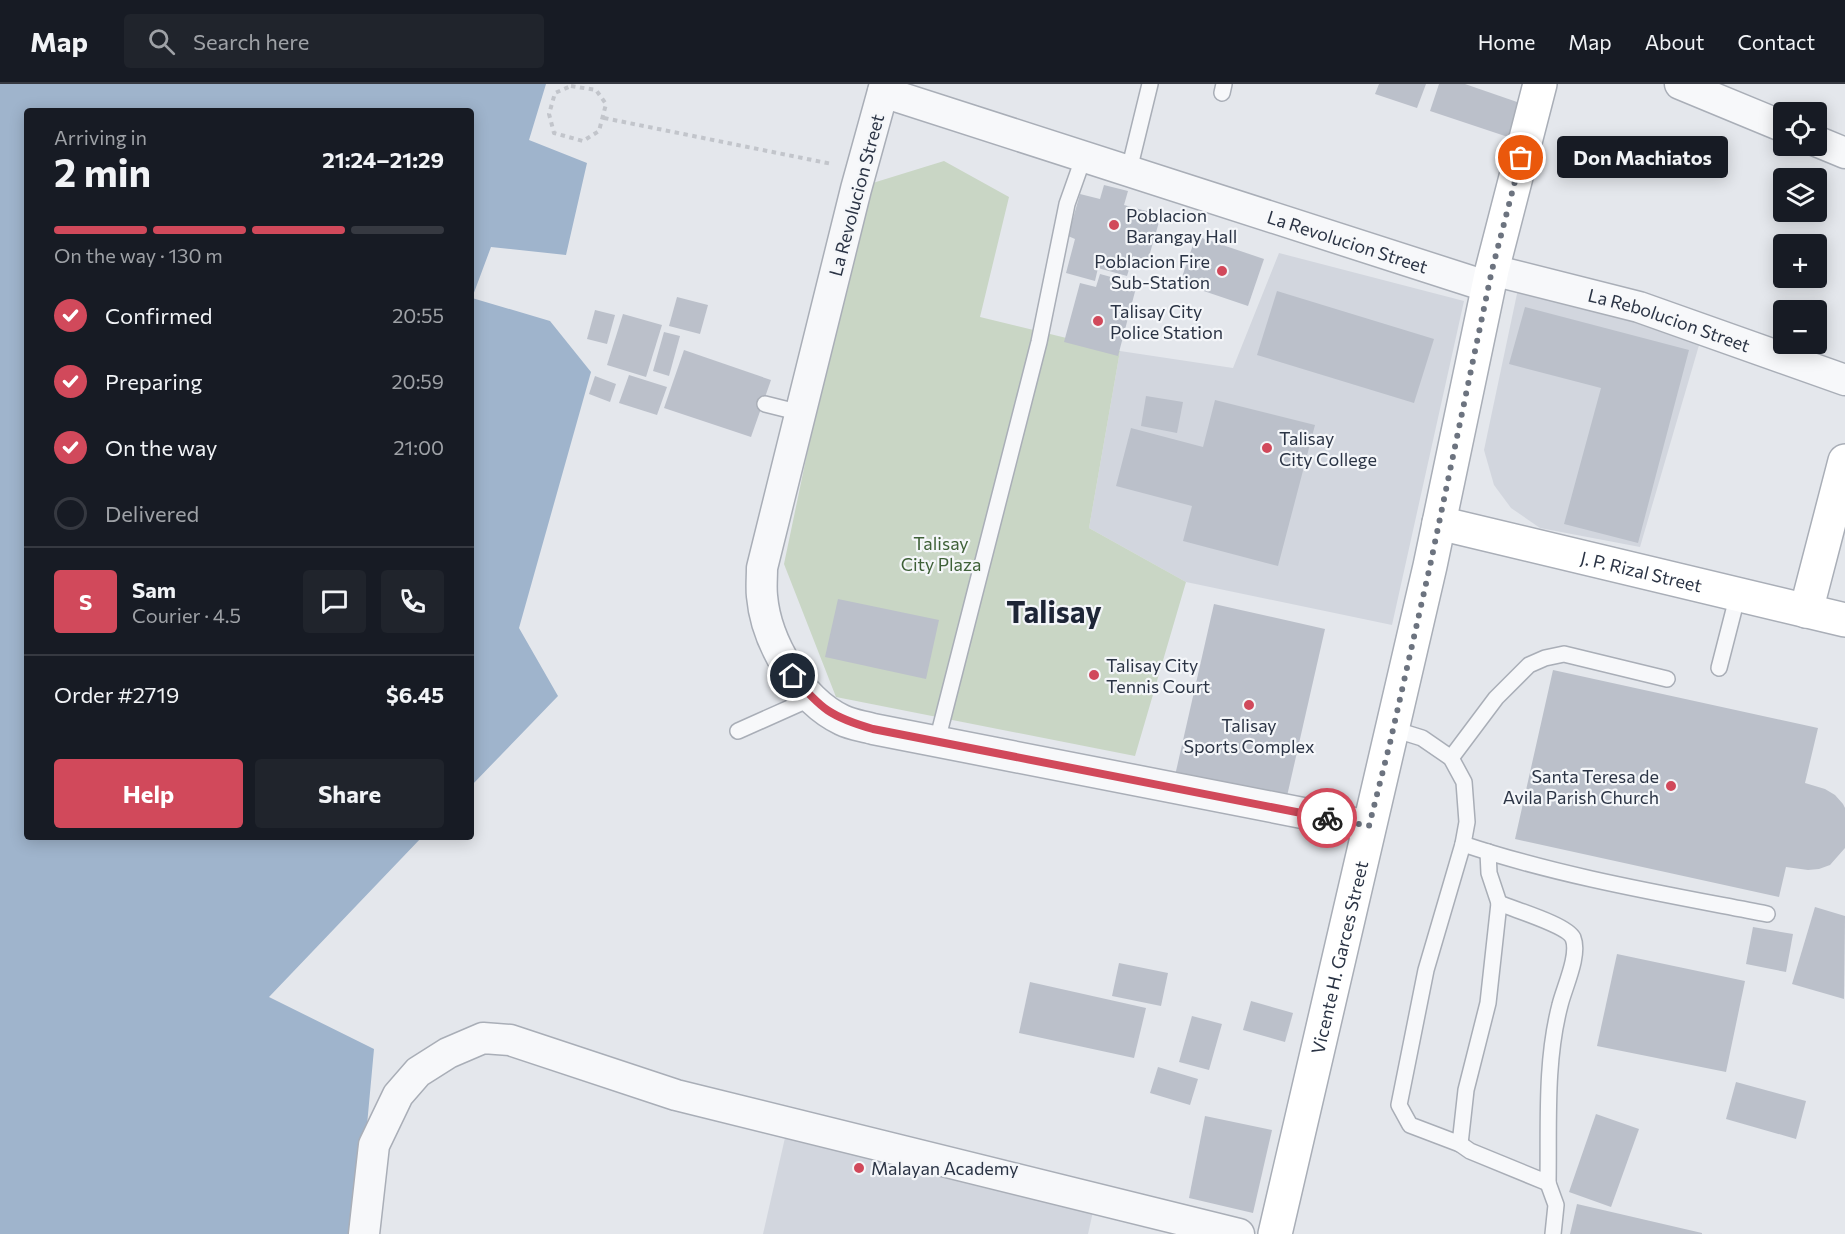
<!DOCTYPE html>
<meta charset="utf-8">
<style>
:root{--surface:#171b24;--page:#20242c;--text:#f1f3f6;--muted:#9ea1a6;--line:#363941;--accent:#d1495b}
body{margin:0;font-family:Commissioner,sans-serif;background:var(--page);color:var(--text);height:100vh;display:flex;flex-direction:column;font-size:22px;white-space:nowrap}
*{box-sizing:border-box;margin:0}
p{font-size:20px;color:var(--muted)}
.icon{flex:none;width:33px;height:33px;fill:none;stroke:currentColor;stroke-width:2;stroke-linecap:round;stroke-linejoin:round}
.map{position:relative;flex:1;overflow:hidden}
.drawer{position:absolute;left:24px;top:24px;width:450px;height:732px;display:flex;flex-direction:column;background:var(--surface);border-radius:6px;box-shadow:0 3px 15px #0003}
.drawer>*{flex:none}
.controls{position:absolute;left:1773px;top:18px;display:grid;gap:12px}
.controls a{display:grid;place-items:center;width:54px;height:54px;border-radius:6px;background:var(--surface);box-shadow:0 3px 15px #0003;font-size:30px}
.pin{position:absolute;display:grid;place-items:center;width:51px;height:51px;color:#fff;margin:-26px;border:3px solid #fff;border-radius:50%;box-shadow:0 2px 6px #0007}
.courier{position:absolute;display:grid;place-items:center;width:60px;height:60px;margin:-30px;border:4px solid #d1495b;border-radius:50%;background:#fff;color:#222;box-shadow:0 2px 8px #0007}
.bubble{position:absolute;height:42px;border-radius:6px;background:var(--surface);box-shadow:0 3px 15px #0003;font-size:20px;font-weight:700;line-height:42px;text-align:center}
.head em{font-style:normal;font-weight:700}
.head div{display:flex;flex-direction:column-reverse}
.head{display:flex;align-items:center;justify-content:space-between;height:102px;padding:0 30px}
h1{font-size:39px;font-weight:700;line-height:45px}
.bar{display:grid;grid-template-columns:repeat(4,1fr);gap:9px 6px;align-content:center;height:72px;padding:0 30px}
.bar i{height:8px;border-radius:4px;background:var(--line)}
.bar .selected{background:var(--accent)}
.bar p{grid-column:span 4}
.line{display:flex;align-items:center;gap:15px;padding:0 30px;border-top:2px solid var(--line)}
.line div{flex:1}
.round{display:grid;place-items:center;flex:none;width:63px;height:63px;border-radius:6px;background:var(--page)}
ol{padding:0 30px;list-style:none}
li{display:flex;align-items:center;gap:18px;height:66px}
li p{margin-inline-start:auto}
li .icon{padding:6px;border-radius:50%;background:var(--accent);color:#fff;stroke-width:4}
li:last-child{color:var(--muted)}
li i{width:33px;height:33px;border:3px solid var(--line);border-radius:50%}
.primary-button{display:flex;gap:12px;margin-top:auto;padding:12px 30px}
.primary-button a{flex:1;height:69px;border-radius:6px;background:var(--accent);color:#fff;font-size:24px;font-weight:700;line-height:69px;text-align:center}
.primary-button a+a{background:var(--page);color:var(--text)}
header{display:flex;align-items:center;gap:36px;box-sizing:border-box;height:84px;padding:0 30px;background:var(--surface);border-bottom:2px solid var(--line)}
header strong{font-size:28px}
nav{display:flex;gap:33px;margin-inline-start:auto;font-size:21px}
.search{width:420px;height:54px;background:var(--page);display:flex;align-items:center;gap:15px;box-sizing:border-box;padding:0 21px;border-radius:6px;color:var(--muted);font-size:22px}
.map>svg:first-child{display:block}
.built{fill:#d2d6de}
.green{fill:#c9d6c5}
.water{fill:#9fb4cc}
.building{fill:#bbc0ca}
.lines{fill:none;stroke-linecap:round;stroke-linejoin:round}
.lane-casing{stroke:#a9aeb7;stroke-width:18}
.street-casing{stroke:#a9aeb7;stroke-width:33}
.secondary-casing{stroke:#a9aeb7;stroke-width:36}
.path{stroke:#c2c5cb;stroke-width:4;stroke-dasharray:4.5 4.5;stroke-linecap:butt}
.lane{stroke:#f7f8fa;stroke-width:15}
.street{stroke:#f7f8fa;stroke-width:30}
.secondary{stroke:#fff;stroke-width:33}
.done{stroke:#6c737f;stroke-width:6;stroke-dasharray:0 10.8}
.route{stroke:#d1495b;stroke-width:8}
.poi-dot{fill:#d1495b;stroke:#f4f6f9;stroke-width:2}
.labels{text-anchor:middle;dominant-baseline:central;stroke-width:4.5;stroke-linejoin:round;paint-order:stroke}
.street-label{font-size:18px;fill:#2b3445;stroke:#f4f6f9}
.poi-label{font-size:18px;fill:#2b3445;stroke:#f4f6f9;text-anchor:start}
.park-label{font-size:18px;fill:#3f6138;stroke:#f4f6f9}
.town-label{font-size:30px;font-weight:bold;fill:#1d2536;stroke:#f4f6f9}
</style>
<header>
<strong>Map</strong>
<div class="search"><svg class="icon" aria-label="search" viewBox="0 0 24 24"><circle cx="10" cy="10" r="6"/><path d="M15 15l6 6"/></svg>Search here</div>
<nav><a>Home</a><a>Map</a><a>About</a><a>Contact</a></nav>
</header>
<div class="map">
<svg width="1845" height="1150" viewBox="0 0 1845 1150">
<rect width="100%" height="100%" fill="#e4e7ec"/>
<g class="built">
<polygon points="1279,169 1464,217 1392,541 1186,498 1089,444 1120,267 1233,284"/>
<polygon points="1518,205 1702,251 1640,463 1540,444 1511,424 1494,401 1484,366"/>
<polygon points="787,1045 1094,1123 1088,1150 763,1150"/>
</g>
<polygon class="green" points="944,77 1009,113 980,233 1120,267 1089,444 1186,498 1135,672 836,613 784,480 863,102"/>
<polygon class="water" points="0,0 546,0 529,56 587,79 566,171 491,163 472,214 550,237 591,288 519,544 558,612 471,702 471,27 27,27 27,753 422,753 269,913 374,965 357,1150 0,1150"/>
<g class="building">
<polygon points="1379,0 1426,0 1417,24 1375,10"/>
<polygon points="1439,0 1465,0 1520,19 1508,53 1430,27"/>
<polygon points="1104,101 1128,107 1124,121 1161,131 1148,176 1133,172 1127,192 1098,184 1095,197 1066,189 1075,155 1068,152 1080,110 1100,115"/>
<polygon points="1196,152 1264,175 1248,222 1180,199"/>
<polygon points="1100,190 1137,200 1118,272 1064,258 1080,199 1096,203"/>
<polygon points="1277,207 1434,255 1414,319 1257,271"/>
<polygon points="677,213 708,221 700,250 669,242"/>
<polygon points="1525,223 1689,266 1638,459 1564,440 1601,304 1509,280"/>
<polygon points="595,226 615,231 607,260 587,255"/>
<polygon points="623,230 662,241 646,293 607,281"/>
<polygon points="664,248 680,252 669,292 653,287"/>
<polygon points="684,266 771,296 751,353 664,324"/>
<polygon points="629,291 667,303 657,331 619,319"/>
<polygon points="595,292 616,300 610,318 589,310"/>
<polygon points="1146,312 1183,318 1177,349 1141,342"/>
<polygon points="1215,316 1315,341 1278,482 1183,457 1192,422 1116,402 1131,344 1203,363"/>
<polygon points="838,515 939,536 926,595 825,573"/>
<polygon points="1214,520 1325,545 1285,721 1174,696"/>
<polygon points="1553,586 1818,644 1805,699 1825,705 1835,711 1843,720 1845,724 1845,764 1830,781 1819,785 1808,786 1786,783 1779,813 1515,755"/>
<polygon points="1815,823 1845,832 1844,915 1792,900"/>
<polygon points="1753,843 1793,850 1786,888 1746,880"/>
<polygon points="1617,870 1745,897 1726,988 1597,962"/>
<polygon points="1119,879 1168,889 1161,922 1112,912"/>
<polygon points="1030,898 1146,924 1134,974 1019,949"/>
<polygon points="1251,917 1293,929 1285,958 1243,946"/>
<polygon points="1192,932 1222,940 1209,986 1179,978"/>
<polygon points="1158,983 1198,995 1190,1021 1150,1009"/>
<polygon points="1736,998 1806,1017 1796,1055 1726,1035"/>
<polygon points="1596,1030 1639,1045 1611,1123 1569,1108"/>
<polygon points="1205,1032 1272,1046 1253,1129 1189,1114"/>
<polygon points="1577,1120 1702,1149 1702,1150 1570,1150"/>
</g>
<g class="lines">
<defs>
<g id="lane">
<polyline points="1222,9 1224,0"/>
<polyline points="1129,86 1150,0"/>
<polyline points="765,320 801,329"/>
<polyline points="1719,584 1738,510"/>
<path d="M1393,645L1422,654L1451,674L1464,698L1467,738L1463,760C1562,793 1664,810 1767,830"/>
<polyline points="738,647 812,614"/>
<polyline points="937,657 1039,258 1067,120 1084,72"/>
<polyline points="1451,674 1496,614 1529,581 1545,574 1564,570 1667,595"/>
<polyline points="1463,760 1426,886 1399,1021 1410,1041 1460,1060 1466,1006 1488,919 1499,819"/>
<path d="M1460,1060L1470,1067L1548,1099C1549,1041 1545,978 1560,921C1564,904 1580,871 1573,854C1567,841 1515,826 1499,819L1489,789L1488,768"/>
<polyline points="1548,1099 1556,1121 1553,1150"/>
</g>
<g id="street">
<path d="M885,0L856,105L762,484C762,494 761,503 762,512C766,558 800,616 842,636C852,641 863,642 873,645L1369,742"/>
<polyline points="1680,0 1784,43"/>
<path id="s1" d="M883,8L1489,203"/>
<polyline points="1816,57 1845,69"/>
<path id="s2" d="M1492,186L1639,223L1845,296"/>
<polyline points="364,1150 374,1061 398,1011 418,988 448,969 483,954 510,956 676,1011 1239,1150"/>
</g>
<g id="secondary">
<path id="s3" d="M1439,439L1845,536"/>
<polyline points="1806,527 1845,377"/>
<path id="s4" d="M1275,1150L1430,482L1492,186L1540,0"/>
</g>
</defs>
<use href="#lane" class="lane-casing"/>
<use href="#street" class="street-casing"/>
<use href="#secondary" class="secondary-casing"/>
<g class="path">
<polygon points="571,2 596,6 606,20 599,47 583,57 554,49 549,30 555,9"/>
<polyline points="604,34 832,80"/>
</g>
<use href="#lane" class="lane"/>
<use href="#street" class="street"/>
<use href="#secondary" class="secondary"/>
</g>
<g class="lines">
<polyline class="done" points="1327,734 1369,742 1390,659 1430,482 1492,186 1521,74"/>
<path class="route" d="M793,592C821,625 831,633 873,645L1327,734"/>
</g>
<g class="poi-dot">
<circle cx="1114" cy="141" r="6"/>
<circle cx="1222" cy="187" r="6"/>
<circle cx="1098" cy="237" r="6"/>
<circle cx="1267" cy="364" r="6"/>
<circle cx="1094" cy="591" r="6"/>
<circle cx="1249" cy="621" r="6"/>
<circle cx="1671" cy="702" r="6"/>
<circle cx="859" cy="1084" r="6"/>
</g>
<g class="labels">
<g class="street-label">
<text transform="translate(856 111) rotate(-75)">La Revolucion Street</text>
<text stroke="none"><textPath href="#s1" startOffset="488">La Revolucion Street</textPath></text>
<text stroke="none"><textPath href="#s2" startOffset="184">La Rebolucion Street</textPath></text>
<text stroke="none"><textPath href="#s3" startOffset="208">J. P. Rizal Street</textPath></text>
<text stroke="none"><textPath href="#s4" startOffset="284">Vicente H. Garces Street</textPath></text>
</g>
<g class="poi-label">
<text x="1126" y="131">Poblacion<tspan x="1126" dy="21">Barangay Hall</tspan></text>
<text x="1210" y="177" text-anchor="end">Poblacion Fire<tspan x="1210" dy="21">Sub-Station</tspan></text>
<text x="1110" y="227">Talisay City<tspan x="1110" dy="21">Police Station</tspan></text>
<text x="1279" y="354">Talisay<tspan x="1279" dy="21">City College</tspan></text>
<text x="1106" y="581">Talisay City<tspan x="1106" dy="21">Tennis Court</tspan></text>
<text x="1249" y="641" text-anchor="middle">Talisay<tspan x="1249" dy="21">Sports Complex</tspan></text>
<text x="1659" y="692" text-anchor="end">Santa Teresa de<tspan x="1659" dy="21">Avila Parish Church</tspan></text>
<text x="871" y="1084">Malayan Academy</text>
</g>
<g class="park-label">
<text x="941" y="459">Talisay<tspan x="941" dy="21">City Plaza</tspan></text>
</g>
<g class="town-label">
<text x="1054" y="526">Talisay</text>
</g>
</g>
</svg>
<div class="controls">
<a><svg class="icon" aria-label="locate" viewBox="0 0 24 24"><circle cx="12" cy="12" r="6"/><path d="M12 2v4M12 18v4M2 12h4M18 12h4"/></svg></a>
<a><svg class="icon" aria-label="layers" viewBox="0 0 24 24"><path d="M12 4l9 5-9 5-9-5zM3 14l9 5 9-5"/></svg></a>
<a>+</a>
<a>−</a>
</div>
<div class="pin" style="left:1521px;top:74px;background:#ea580c"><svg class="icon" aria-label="bag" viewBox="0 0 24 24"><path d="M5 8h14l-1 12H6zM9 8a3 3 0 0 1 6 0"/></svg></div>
<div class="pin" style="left:793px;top:592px;background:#1f2937"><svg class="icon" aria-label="home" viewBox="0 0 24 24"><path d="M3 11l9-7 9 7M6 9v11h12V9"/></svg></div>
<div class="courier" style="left:1327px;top:734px"><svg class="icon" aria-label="bike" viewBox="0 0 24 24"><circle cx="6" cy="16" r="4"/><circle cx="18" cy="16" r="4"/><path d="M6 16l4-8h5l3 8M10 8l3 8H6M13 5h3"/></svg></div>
<div class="bubble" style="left:1557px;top:52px;width:171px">Don Machiatos</div>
<section class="drawer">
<div class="head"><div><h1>2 min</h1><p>Arriving in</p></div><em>21:24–21:29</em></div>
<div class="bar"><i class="selected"></i><i class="selected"></i><i class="selected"></i><i></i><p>On the way · 130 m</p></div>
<ol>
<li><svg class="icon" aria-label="check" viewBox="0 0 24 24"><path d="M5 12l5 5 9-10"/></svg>Confirmed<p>20:55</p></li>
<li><svg class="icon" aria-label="check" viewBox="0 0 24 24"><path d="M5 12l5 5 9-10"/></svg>Preparing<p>20:59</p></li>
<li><svg class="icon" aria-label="check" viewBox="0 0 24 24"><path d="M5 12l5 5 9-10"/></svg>On the way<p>21:00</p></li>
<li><i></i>Delivered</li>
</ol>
<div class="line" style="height:108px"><b class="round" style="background:var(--accent);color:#fff">S</b><div><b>Sam</b><p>Courier · 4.5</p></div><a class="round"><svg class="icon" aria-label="chat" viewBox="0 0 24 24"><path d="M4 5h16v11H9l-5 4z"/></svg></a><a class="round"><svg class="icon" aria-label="phone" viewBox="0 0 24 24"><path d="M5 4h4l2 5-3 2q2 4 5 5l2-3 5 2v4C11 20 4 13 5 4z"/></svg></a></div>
<div class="line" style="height:78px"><div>Order #2719</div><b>$6.45</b></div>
<div class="primary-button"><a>Help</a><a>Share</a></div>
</section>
</div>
